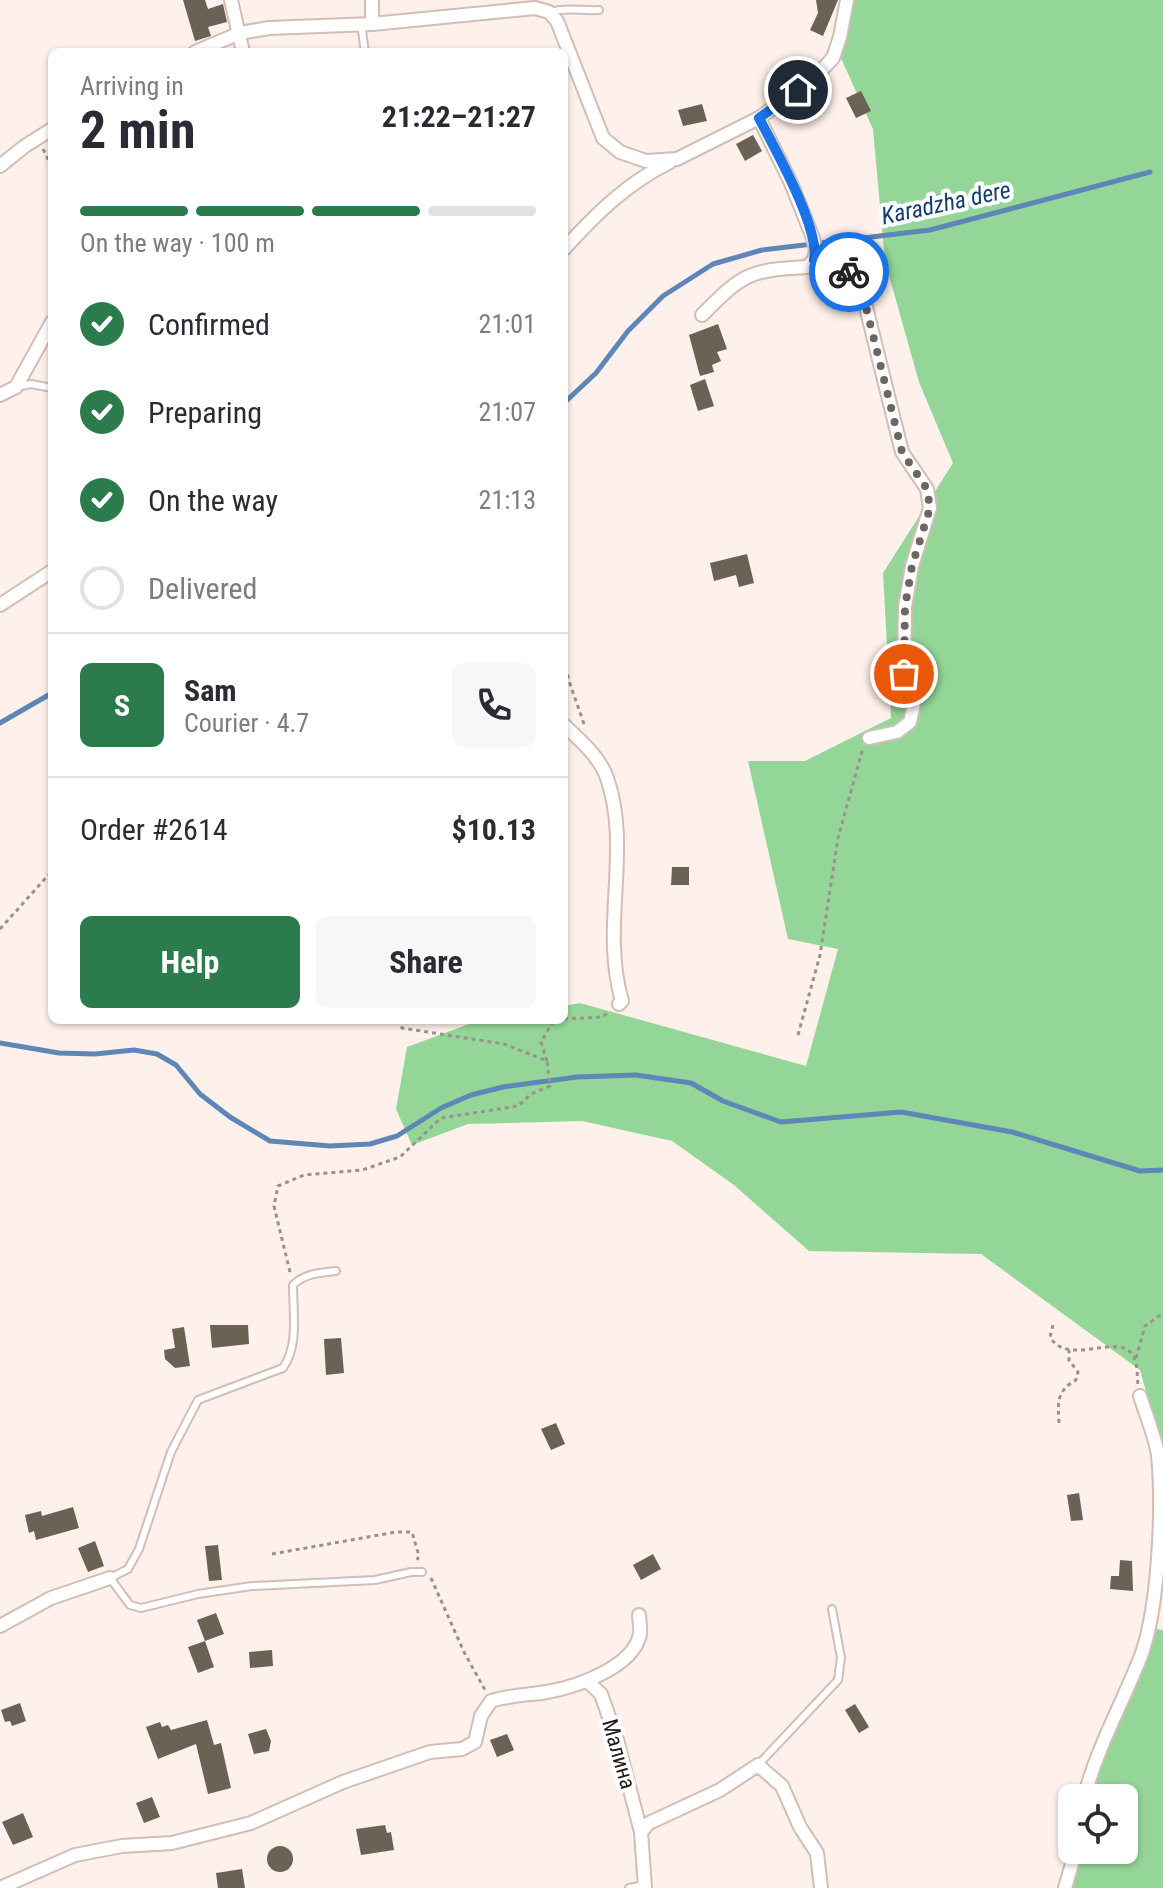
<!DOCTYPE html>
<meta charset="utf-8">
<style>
:root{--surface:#fff;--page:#f7f7f7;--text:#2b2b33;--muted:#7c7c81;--line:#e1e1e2;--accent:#2b7b4c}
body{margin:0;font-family:"Roboto Condensed",sans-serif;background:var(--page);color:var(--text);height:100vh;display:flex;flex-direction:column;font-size:30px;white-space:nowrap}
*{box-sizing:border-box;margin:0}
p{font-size:26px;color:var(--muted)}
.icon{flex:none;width:44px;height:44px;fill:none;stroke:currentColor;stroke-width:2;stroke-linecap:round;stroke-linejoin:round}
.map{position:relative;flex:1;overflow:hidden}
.details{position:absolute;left:48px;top:48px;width:520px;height:976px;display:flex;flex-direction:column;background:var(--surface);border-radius:12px;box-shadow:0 2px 6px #0004}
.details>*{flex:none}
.fabs{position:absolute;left:1058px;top:1784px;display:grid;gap:16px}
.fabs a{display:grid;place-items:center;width:80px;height:80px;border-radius:12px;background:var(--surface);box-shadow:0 2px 6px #0004;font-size:40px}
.pin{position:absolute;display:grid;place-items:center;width:68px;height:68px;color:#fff;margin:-34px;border:4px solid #fff;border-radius:50%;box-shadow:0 2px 8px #0007}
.courier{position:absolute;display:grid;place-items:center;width:80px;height:80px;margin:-40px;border:6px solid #1a73e8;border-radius:50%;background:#fff;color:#222;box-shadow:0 2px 10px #0007}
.headline em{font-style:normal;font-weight:700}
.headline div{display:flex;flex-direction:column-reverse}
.headline{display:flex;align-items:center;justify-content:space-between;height:136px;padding:0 32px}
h1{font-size:52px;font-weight:700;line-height:60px}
.bar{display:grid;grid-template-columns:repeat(4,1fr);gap:12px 8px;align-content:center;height:96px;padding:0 32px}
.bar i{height:10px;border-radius:6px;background:var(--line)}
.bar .current{background:var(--accent)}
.bar p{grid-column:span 4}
.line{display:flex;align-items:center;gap:20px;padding:0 32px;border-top:2px solid var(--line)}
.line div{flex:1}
.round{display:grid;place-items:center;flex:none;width:84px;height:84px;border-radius:12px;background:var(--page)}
ol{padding:0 32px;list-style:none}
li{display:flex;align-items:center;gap:24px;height:88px}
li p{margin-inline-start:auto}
li .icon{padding:8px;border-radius:50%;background:var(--accent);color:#fff;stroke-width:4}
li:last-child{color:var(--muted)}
li i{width:44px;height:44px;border:4px solid var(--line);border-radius:50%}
.button{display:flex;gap:16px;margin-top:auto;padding:16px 32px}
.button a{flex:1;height:92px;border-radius:12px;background:var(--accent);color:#fff;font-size:32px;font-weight:700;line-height:92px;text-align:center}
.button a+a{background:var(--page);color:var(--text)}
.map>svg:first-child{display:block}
.green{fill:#94d698}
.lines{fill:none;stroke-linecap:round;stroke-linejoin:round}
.stream{stroke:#5e86b7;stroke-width:5}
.building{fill:#6b6256}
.service-casing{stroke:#d0bfb7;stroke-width:10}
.minor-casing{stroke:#d0bfb7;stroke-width:16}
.path{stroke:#9b908c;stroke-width:3;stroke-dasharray:4 4;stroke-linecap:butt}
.service{stroke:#fff;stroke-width:6}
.minor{stroke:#fff;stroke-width:12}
.done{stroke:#6e6561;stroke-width:8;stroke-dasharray:0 14.4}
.route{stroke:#1a73e8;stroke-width:10}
.labels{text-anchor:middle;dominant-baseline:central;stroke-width:8;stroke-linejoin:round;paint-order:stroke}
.street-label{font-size:22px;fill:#201a17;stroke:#fff}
.water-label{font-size:24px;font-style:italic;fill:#153e6c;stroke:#fff}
</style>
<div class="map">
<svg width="1163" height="1888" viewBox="0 0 1163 1888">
<rect width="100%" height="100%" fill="#fef0ea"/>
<g class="green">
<polygon points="843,0 1163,0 1163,1451 1140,1370 981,1254 809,1251 734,1185 672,1141 582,1121 468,1124 412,1145 396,1109 407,1047 480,1020 564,1020 564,1006 580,1003 806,1066 838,949 788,939 748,761 805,761 891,718 883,573 953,463 919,382 885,261 873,129 835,45"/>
<polygon points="1155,1629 1163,1630 1163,1888 1065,1888 1072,1838 1072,1850 1124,1850 1124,1798 1078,1798 1101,1729"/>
</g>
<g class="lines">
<g class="stream">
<polyline points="564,403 596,373 628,331 663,296 713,264 762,250 930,230 1150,172"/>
<polyline points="0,723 52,693"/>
<polyline points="0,1043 59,1053 95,1054 134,1050 157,1054 176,1065 200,1094 230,1117 270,1141 330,1146 370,1144 397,1136 441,1108 471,1095 503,1087 577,1077 636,1075 691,1083 723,1101 781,1122 901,1112 1012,1132 1140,1171 1163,1170"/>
</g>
</g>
<g class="building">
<polygon points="183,0 205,0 208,9 223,4 227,22 208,27 211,36 195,41"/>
<polygon points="816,0 838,0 823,36 810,30 818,13"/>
<polygon points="861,91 871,111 856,118 846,98"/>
<polygon points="702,104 707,121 683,126 678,110"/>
<polygon points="753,135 762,151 745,161 736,144"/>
<polygon points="718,324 727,349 717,352 721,361 712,365 714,372 700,376 689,335"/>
<polygon points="705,379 714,406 698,411 690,385"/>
<polygon points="747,554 754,583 739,587 736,575 714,581 710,563"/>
<polygon points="672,867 689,867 689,885 671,885"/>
<polygon points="210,1325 248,1325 249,1344 212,1348"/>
<polygon points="184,1327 190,1366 175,1368 165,1359 164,1350 175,1348 172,1329"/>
<polygon points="341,1338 344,1373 326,1375 324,1339"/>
<polygon points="556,1423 565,1444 551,1450 541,1429"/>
<polygon points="1079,1493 1083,1520 1071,1521 1067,1495"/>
<polygon points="73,1507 79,1528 36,1540 34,1531 29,1533 25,1515 41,1511 42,1516"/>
<polygon points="95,1541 104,1566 88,1572 78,1548"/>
<polygon points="218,1545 222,1580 209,1581 205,1546"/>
<polygon points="653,1554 661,1569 641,1580 633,1565"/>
<polygon points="1120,1560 1132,1561 1133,1591 1110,1589 1111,1576 1119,1576"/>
<polygon points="216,1613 224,1634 205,1641 197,1620"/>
<polygon points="205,1641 214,1667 198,1673 188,1647"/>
<polygon points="272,1650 273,1666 250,1668 249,1652"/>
<polygon points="20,1703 26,1721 12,1726 10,1721 5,1722 1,1710"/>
<polygon points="855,1704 869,1727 859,1733 845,1710"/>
<polygon points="207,1720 214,1745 221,1743 231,1788 208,1794 196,1744 158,1759 146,1727 160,1722 162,1727 168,1725 171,1730"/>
<polygon points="266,1729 271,1741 269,1751 254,1754 248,1734"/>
<polygon points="507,1734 514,1750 497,1757 490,1740"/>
<polygon points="152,1797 160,1817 144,1823 136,1803"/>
<polygon points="23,1813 33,1837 13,1845 2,1822"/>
<polygon points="385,1825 387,1833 391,1832 394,1850 361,1855 356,1829"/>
<circle cx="280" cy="1859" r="13"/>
<polygon points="242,1869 245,1888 218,1888 216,1873"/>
</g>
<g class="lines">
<defs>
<g id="service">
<path d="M549,12C567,7 581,11 599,10"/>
<polyline points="361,24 365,52"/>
<polyline points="16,387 31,384 52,388"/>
<path d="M336,1271C320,1273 305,1273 293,1285C293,1313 299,1345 283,1368L198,1400L171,1452L139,1549L128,1569L110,1578L130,1605L141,1608L198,1594L252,1586L375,1580L411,1572H422"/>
<polyline points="758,1765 838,1680 841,1658 832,1609"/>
<polyline points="629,1888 645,1885"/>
</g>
<g id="minor">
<polyline points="231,0 243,52"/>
<polyline points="372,24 372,0"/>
<polyline points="195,52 240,33 269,28 372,24 535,8 549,12 557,21 603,138 620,152 646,161 677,159 759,118 811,81 833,58 840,37 847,0"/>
<polyline points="0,166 25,146 52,129"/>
<path d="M564,249C596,214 627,183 670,162"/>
<polyline points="814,260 842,266 856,278 865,303 902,452 927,489 930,508 912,566 905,607 904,674 914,703 910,722 897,732 869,738"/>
<path d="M702,315C743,274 748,270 807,267L814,260L816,250L813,238L791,183L759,118"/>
<polyline points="0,395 16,387 52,322"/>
<polyline points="0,605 52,571"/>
<path d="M564,725C579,739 600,757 607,778C632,850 600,926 622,1001L619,1004"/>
<polyline points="0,1626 51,1598 110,1578"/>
<polyline points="587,1681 601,1694 617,1740 641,1832"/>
<path d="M1084,1798C1097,1748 1122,1704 1141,1656C1159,1606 1163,1508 1158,1455C1155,1436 1146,1415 1140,1396"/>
<path d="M0,1888L75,1855L122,1846L172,1843L251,1823L343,1782L430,1752L462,1749L475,1742L481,1716L491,1701C509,1695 529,1695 547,1692C576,1687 634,1667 640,1634C641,1628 639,1621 639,1615"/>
<polyline points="645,1888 641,1832 649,1823 720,1790 758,1765 782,1786 800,1827 817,1853 821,1888"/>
<polyline points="1065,1888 1076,1850"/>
</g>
</defs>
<use href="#service" class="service-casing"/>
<use href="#minor" class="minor-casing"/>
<g class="path">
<polyline points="43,149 52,167"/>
<polyline points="564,659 569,681 584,724"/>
<polyline points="0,929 52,871"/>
<polyline points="564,1019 602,1017 610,1011"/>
<polyline points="798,1035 820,955 838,838 863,748"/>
<polyline points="547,1061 541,1042 554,1020"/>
<polyline points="290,1272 274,1206 278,1186 304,1175 362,1170 400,1157 441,1118 518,1106 531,1094 550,1086 547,1061 504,1044 402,1028 396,1020"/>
<path d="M1053,1325L1050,1337C1068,1367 1116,1333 1132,1354C1138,1361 1137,1376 1138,1385"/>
<polyline points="1136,1358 1145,1326 1163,1313"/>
<path d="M1059,1423C1058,1403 1056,1391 1076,1380L1078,1372L1069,1360V1350"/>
<polyline points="272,1554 396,1532 412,1532 419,1556 417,1560"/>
<polyline points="431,1578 464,1652 485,1690"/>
</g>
<use href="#service" class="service"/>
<use href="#minor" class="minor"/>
</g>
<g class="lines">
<polyline class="done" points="849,272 856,278 865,303 902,452 927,489 930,508 912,566 905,607 904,674"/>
<path class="route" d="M798,90L759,118C775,149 820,228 814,260L842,266L849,272"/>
</g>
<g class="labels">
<g class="street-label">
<text transform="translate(619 1754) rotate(74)">Малина</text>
</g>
<g class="water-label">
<text transform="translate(946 203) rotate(-12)">Karadzha dere</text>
</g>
</g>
</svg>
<div class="fabs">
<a><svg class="icon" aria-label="locate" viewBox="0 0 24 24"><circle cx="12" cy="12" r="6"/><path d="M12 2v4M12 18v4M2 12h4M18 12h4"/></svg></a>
</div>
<div class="pin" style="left:904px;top:674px;background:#ea580c"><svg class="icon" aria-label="bag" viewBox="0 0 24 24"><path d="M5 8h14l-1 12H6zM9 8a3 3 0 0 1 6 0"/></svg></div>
<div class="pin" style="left:798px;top:90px;background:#1f2937"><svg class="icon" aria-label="home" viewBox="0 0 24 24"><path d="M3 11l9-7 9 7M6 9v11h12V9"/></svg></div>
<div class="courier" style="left:849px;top:272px"><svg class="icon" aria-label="bike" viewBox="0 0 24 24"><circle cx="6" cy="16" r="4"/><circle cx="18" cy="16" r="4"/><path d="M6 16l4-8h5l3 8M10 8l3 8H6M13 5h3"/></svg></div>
<section class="details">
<div class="headline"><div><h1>2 min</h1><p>Arriving in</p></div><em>21:22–21:27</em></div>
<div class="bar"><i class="current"></i><i class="current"></i><i class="current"></i><i></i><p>On the way · 100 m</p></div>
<ol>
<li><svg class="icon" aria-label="check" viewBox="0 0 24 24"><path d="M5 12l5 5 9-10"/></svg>Confirmed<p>21:01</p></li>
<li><svg class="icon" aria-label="check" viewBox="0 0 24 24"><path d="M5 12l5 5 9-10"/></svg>Preparing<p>21:07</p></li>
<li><svg class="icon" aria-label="check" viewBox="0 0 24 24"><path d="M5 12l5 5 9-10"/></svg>On the way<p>21:13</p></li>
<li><i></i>Delivered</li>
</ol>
<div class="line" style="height:144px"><b class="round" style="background:var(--accent);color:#fff">S</b><div><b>Sam</b><p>Courier · 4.7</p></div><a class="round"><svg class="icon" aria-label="phone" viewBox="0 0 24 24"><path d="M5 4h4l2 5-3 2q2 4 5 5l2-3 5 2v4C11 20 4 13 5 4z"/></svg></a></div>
<div class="line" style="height:104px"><div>Order #2614</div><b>$10.13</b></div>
<div class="button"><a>Help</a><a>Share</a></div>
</section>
</div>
